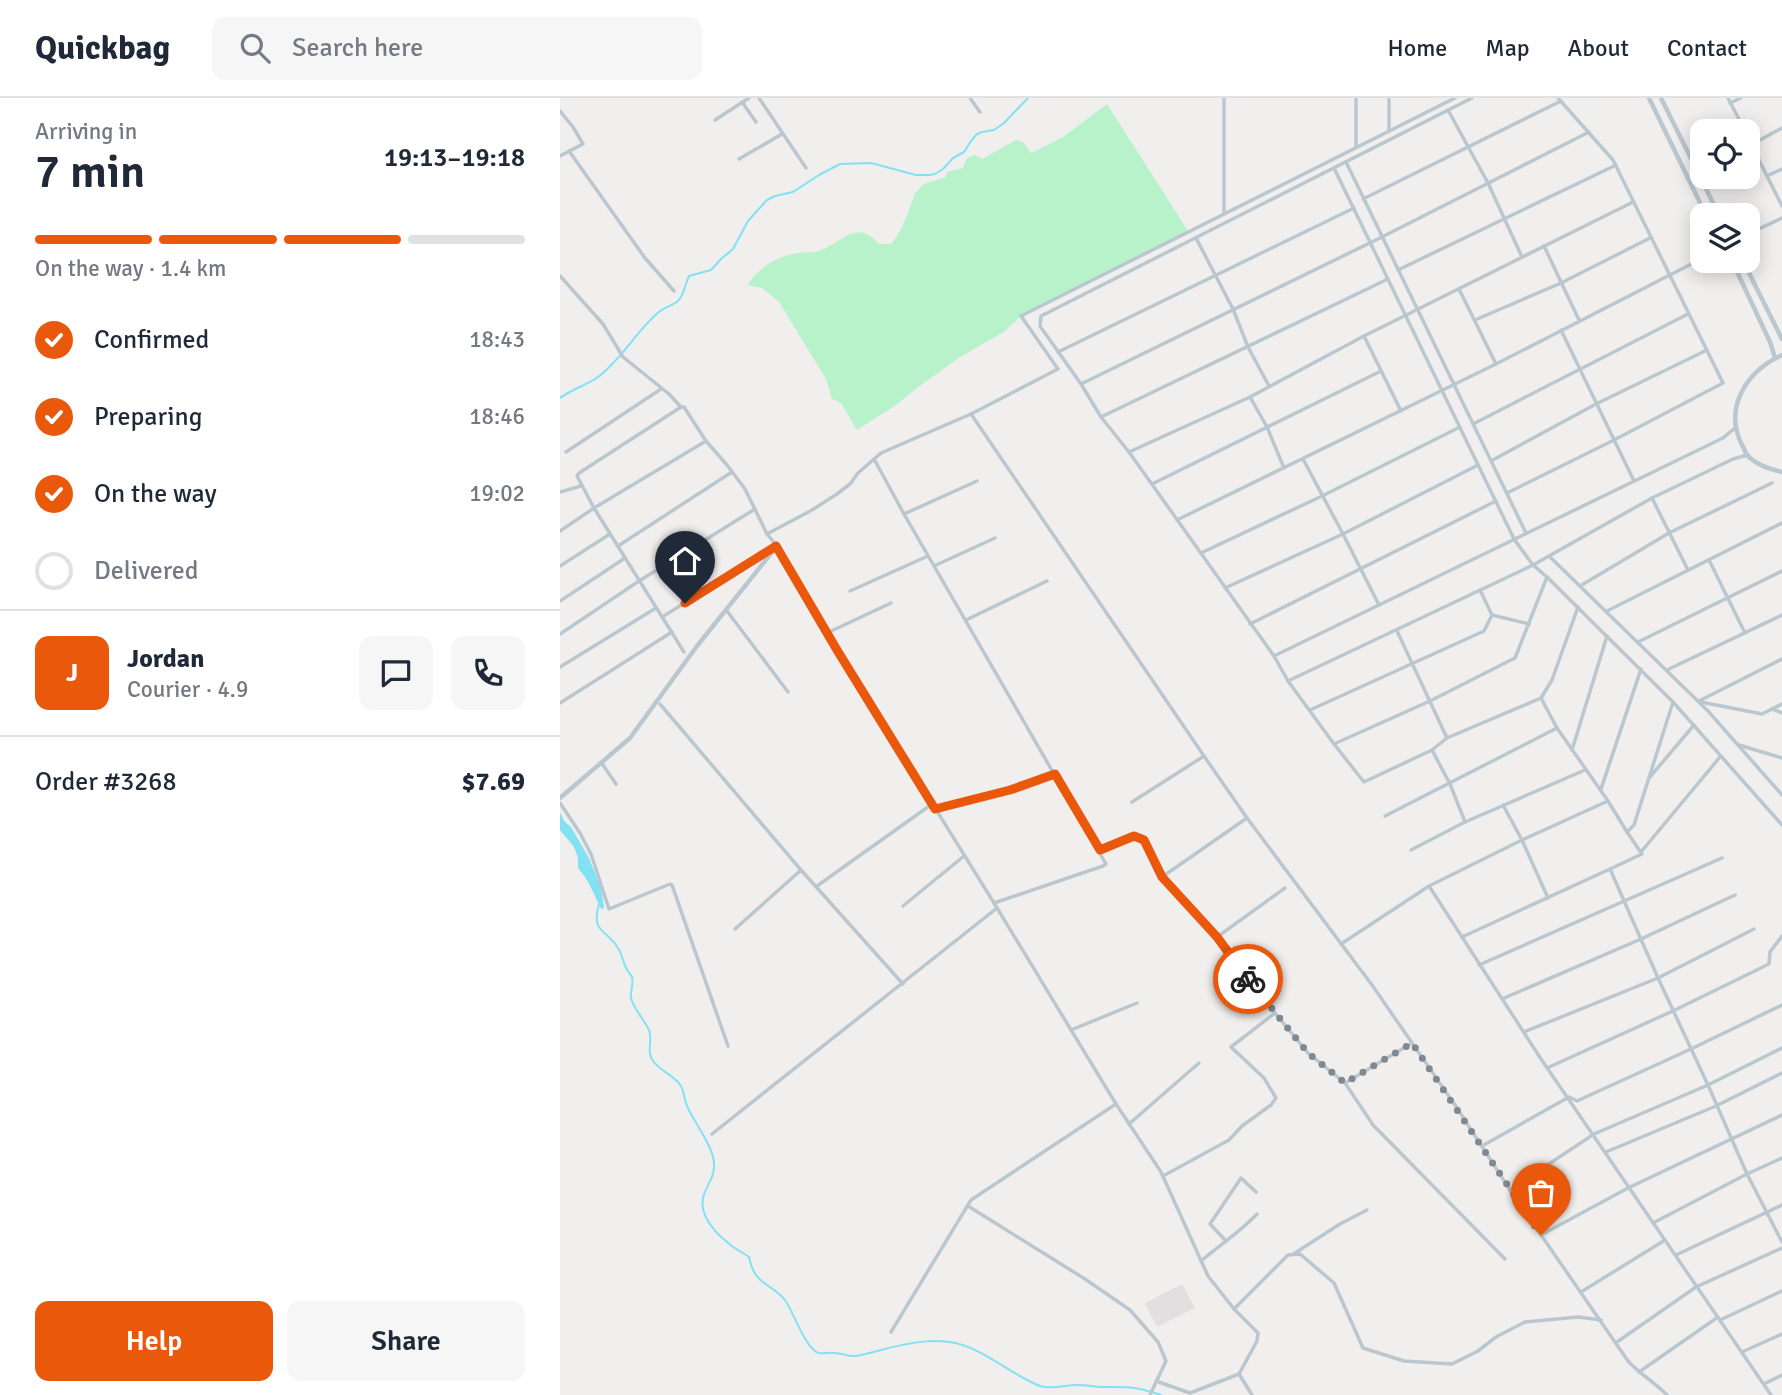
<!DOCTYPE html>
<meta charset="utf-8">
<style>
:root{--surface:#fff;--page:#f6f6f7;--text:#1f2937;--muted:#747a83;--line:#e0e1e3;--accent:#ea580c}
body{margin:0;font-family:Signika,sans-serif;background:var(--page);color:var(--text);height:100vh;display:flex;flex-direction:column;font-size:26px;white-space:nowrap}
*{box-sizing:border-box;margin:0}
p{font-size:23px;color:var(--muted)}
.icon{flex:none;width:38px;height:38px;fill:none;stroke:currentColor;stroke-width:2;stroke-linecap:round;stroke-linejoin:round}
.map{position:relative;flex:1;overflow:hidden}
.details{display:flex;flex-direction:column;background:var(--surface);width:560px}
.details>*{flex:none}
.buttons{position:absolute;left:1130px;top:21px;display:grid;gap:14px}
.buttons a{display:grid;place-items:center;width:70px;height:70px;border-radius:14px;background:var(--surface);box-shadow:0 4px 18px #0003;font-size:35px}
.pin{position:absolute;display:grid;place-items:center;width:60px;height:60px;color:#fff;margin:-72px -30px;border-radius:50% 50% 50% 0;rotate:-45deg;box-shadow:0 0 7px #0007}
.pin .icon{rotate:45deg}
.courier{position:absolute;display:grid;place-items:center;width:70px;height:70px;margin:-35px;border:5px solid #ea580c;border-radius:50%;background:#fff;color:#222;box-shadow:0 2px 9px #0007}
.overview em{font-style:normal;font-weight:600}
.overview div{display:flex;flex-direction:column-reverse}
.overview{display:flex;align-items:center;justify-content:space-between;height:119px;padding:0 35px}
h1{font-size:46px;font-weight:600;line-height:52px}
.bar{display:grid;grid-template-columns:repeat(4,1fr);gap:10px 7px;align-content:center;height:84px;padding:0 35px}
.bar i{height:9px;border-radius:5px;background:var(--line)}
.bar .active{background:var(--accent)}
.bar p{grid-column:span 4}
.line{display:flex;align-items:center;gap:18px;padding:0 35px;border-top:2px solid var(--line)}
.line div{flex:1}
.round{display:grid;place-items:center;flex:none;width:74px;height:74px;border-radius:14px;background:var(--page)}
ol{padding:0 35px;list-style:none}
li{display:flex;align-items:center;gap:21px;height:77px}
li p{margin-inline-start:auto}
li .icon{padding:7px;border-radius:50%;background:var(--accent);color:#fff;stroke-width:4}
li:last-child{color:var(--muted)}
li i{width:38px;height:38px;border:4px solid var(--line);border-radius:50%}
.cta{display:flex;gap:14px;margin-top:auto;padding:14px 35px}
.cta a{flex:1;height:80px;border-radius:14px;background:var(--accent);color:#fff;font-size:28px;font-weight:600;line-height:80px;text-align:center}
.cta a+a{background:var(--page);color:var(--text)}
header{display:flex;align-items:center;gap:42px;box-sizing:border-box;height:98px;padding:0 35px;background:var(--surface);border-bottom:2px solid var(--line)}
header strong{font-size:33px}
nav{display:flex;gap:38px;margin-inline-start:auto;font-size:24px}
.search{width:490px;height:63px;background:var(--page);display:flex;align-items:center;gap:18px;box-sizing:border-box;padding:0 24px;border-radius:14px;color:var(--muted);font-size:26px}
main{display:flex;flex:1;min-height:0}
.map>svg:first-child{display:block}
.education{fill:#e2dfe0}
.green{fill:#b8f2cb}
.water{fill:#82e2f3}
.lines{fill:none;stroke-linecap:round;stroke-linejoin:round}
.stream{stroke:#82e2f3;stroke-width:2}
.minor{stroke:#bbc7ce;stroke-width:3.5}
.tertiary{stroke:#bbc7ce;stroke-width:4.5}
.done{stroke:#818990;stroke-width:7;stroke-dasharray:0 12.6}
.route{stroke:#ea580c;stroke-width:9}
</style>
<header>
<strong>Quickbag</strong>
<div class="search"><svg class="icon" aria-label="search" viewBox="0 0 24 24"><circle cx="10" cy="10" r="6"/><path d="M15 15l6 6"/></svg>Search here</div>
<nav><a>Home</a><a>Map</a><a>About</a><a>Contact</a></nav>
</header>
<main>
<section class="details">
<div class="overview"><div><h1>7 min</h1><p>Arriving in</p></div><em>19:13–19:18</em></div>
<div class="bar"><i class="active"></i><i class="active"></i><i class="active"></i><i></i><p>On the way · 1.4 km</p></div>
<ol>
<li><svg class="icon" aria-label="check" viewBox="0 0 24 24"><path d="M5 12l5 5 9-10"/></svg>Confirmed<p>18:43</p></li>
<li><svg class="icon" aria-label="check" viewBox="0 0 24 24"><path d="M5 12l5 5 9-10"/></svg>Preparing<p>18:46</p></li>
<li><svg class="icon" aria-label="check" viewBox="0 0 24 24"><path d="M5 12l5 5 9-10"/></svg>On the way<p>19:02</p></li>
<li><i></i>Delivered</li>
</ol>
<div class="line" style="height:126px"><b class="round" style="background:var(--accent);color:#fff">J</b><div><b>Jordan</b><p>Courier · 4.9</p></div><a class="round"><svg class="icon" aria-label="chat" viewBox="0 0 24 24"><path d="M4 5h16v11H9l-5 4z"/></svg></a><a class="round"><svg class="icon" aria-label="phone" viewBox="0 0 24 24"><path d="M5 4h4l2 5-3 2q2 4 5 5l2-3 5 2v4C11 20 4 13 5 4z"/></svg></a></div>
<div class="line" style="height:91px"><div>Order #3268</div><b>$7.69</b></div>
<div class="cta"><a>Help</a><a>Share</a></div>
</section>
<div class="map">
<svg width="1222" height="1297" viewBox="0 0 1222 1297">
<rect width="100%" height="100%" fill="#f1eeee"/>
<polygon class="education" points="622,1186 635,1210 597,1229 585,1205"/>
<path class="green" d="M547,6L628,133L461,218L445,233L397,261L353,293L336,307L297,332L281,305L272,301L266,281L219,204L202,190L187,187C201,169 216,158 238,155C243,154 250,155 255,154C280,148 295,118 319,146H331L339,135L346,120L355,95L364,86L386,79L387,74L403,70L407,60L415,57L422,61L456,42L463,44L471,55L503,39Z"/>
<path class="water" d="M0,714L4,723L11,729L29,760L41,790L44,809L42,812C33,796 30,783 18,770V760L14,749L0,732Z"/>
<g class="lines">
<g class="stream">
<path d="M0,300C12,291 27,287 38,279C62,261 76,233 99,214C104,209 112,208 118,203C124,197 125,186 129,178L151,172L161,161L173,151L188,123L207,102L215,98L233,94L259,77L280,66L311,65L356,77H369L375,76L383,71L393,60L404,54L411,43L417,36L422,34L434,32L444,25L468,0"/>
<path d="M39,806C31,835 45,830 58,850C62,856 63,864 66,870C68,873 70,876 72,879C74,886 70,893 71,900C72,908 85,923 89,932C93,943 86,953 93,963C100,973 114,977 121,988C124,993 124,1001 127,1008C134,1024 153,1048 154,1065C155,1077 149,1084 145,1094C136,1113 153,1133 167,1144C173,1150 182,1154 189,1159C194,1187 211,1185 225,1202C233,1213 246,1252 259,1255C264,1256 270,1254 275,1255C282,1255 289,1259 295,1258C304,1257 313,1254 321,1252C344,1246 366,1241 390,1244C423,1249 449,1276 480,1288C492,1292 504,1287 517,1287C526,1287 535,1289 543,1289C568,1289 576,1288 601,1297"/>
</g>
<g class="minor">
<polyline points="199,0 246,70"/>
<polyline points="410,0 420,14"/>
<polyline points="664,0 664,115"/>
<polyline points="796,0 796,49"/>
<polyline points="1168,0 1185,33"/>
<polyline points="182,4 196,24"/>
<polyline points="1170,5 1181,0"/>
<polyline points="888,12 928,85 962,159"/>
<polyline points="0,13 13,29 23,46 0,58"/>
<polyline points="155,22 189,0"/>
<polyline points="829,33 829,0"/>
<polyline points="1188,40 1222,108"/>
<polyline points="1191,47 1222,30"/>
<polyline points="9,53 85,160 114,193"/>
<polyline points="179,61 222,36"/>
<polyline points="786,64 966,435"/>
<polyline points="774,70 954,441 973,467 987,479 1113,604 1222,727"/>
<polyline points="1207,78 1222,71"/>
<polyline points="803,101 1001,3"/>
<polyline points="1188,136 1222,120"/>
<polyline points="636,140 673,211 688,249 709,288"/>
<polyline points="984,148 1019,222"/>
<polyline points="838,172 1056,67"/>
<polyline points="0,178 43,226 63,259 109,296 121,309 124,309 146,343 167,367 185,391 207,436 217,448 277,552 434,805 556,1006 601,1074 648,1178 674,1211 728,1157 740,1156 774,1185 803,1250 844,1263 892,1266 918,1253 936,1239 965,1224 1018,1219 1041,1222"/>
<polyline points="899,191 936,266"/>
<polyline points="915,222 1001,185 1090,140"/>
<polyline points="1001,232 1074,383"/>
<polyline points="804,238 841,313"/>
<polyline points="498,254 794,110"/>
<polyline points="521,286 822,139 1029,34"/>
<polyline points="690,299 707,329 724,370"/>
<polyline points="121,309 19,375 17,378 34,410 124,554"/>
<path d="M411,316L644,658L687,720L812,887L897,1010L950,1092L1068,1263C1080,1276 1095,1285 1107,1297"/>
<polyline points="541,319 828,181"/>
<polyline points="913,326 1128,216"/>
<polyline points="6,354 101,291"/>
<polyline points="569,354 690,299 804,238 1073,104"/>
<polyline points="314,361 344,416 546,766 543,768 434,805"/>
<polyline points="743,361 783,436 819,507"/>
<polyline points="931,363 1036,306 1147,252"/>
<polyline points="592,386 821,273"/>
<polyline points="0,394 21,388"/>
<polyline points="947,395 1054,342 1163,285 1053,62 998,0"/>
<polyline points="1092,400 1128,472"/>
<polyline points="344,416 417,383"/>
<polyline points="617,422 936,266 1143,160"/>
<polyline points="0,433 34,410 146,343"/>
<polyline points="207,436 252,412 277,396 290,386 298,375 321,355 411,316 498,271 461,218 895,0"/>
<polyline points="58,448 172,374"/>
<polyline points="641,455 762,398 900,329"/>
<polyline points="989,458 1148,613 1222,697"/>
<polyline points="1149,462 1185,535"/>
<polyline points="0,468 50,436"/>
<polyline points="374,468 435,440"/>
<polyline points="1020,488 1109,435 1212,385"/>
<polyline points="665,490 783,436 918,367"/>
<polyline points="290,493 368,458"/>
<polyline points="0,503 65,460"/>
<polyline points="167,513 228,594"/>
<polyline points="1047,513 1222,425"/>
<polyline points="932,517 969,526"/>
<polyline points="102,519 215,449"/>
<polyline points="406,522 487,483"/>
<polyline points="690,526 936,403"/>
<polyline points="837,533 887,640 872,652 890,686 905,724"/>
<polyline points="267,535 331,505"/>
<polyline points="0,536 79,483 195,411"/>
<polyline points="1078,544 1222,473"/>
<polyline points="714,558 1163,340 1175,330"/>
<polyline points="0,569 96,510"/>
<polyline points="1107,572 1222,517"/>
<polyline points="728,583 973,467 1092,400 1173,361 1188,357"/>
<polyline points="981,600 997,630 1048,703"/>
<polyline points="1139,603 1222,561"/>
<polyline points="1113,604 1074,727 1067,734 1082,756 1050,771 1098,880 1148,987 1187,1076 1222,1144"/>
<polyline points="1141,604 1202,616 1222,606"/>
<polyline points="0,605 112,534"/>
<polyline points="100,606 241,772 343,886"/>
<polyline points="1212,611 1222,615"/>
<polyline points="750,612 924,533 932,517 920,492"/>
<polyline points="887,640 981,600 992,582 1018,509"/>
<polyline points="774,646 870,603 955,560 987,479"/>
<polyline points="1179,647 1222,660"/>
<polyline points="872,652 804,684 774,646 728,583 714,558 569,354 541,319 521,286 480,228 481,218 912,0"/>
<polyline points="1012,652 1047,538"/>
<polyline points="41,664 56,686"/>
<polyline points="1090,679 1134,627"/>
<polyline points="1041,691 1081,571"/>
<polyline points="572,704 644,658"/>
<polyline points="0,705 20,735 31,756 49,811 110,786 112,787 168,948"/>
<polyline points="943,707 962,742 988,800"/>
<polyline points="375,711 450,692 495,676"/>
<polyline points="825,718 997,630"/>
<polyline points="851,752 905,724 1025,672"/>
<polyline points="540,753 566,740 574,738 584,742 602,779 657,839 705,903 748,955 785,985 813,1027 945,1161"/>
<polyline points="1081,754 1160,659"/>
<polyline points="602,779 687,720"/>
<polyline points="257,788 372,706"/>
<polyline points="869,788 981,961 1211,1297"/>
<polyline points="343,808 404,758"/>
<polyline points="175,831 241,772"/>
<polyline points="657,839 725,790"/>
<polyline points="902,839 1050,771"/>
<polyline points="781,846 869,788 962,742 1048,703 1067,734"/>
<polyline points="919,867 1162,760"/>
<polyline points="942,901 1081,841 1175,797"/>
<polyline points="511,932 577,905"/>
<polyline points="964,934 1098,880 1194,831"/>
<polyline points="987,970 1115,912 1209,866 1210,854 1222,838"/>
<polyline points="785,985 852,945"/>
<polyline points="569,1026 639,965"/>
<polyline points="152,1036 437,810"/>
<polyline points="922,1048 1009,999 1017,1003 1131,951 1222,907"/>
<polyline points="1046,1054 1156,1008 1222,975"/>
<polyline points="603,1078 669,1042 682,1028 711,1007 716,1000 704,980 671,949 715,915"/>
<polyline points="950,1092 1034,1036 1148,987 1222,950"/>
<polyline points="408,1108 525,1181 570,1212 598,1244 606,1263 590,1297"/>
<polyline points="1093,1125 1187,1076 1222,1060"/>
<polyline points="981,1137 1068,1090 1222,1017"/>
<polyline points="666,1143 650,1126 681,1080 696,1094"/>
<polyline points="735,1155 780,1126 807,1112"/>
<polyline points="1116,1157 1222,1107"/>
<path d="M641,1163C660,1147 680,1134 697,1116"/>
<polyline points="1021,1194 1105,1142"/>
<polyline points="674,1211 698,1235 697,1243 679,1276 692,1297"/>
<polyline points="1160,1222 1222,1193"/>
<polyline points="331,1234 411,1102 556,1006"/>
<polyline points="1057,1244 1136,1189 1222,1150"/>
<polyline points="1182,1254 1222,1236"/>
<polyline points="1079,1274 1158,1219"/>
<polyline points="596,1283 630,1295 679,1276"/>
<polyline points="1204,1286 1222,1277"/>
</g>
<g class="tertiary">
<polyline points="1089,0 1146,117"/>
<polyline points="1101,0 1159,117"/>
<polyline points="1172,163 1210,244 1215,260"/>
<polyline points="1183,163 1222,241"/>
<path d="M1222,257C1187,273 1163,309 1182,347C1184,350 1185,354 1187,357C1196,367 1210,371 1222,374"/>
<polyline points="0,700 70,640 137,548 217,448"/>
</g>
</g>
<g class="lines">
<polyline class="done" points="688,881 748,955 785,985 852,945 981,1137"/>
<polyline class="route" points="125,505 216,448 277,552 375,711 450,692 495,676 540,752 574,738 584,742 602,779 657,839 688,881"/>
</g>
</svg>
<div class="buttons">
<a><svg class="icon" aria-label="locate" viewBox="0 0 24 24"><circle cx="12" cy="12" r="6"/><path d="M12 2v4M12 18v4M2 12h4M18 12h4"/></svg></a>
<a><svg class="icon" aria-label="layers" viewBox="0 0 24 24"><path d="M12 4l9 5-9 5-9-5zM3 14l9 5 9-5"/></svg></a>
</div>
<div class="pin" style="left:981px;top:1137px;background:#ea580c"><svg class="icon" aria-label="bag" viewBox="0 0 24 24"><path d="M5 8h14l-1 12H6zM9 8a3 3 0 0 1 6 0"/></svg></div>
<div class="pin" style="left:125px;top:505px;background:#1f2937"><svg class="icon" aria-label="home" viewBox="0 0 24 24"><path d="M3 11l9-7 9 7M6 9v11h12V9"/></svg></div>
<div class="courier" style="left:688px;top:881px"><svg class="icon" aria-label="bike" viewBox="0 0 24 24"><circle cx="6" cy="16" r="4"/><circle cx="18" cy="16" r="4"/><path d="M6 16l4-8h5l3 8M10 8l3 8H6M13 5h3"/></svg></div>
</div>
</main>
